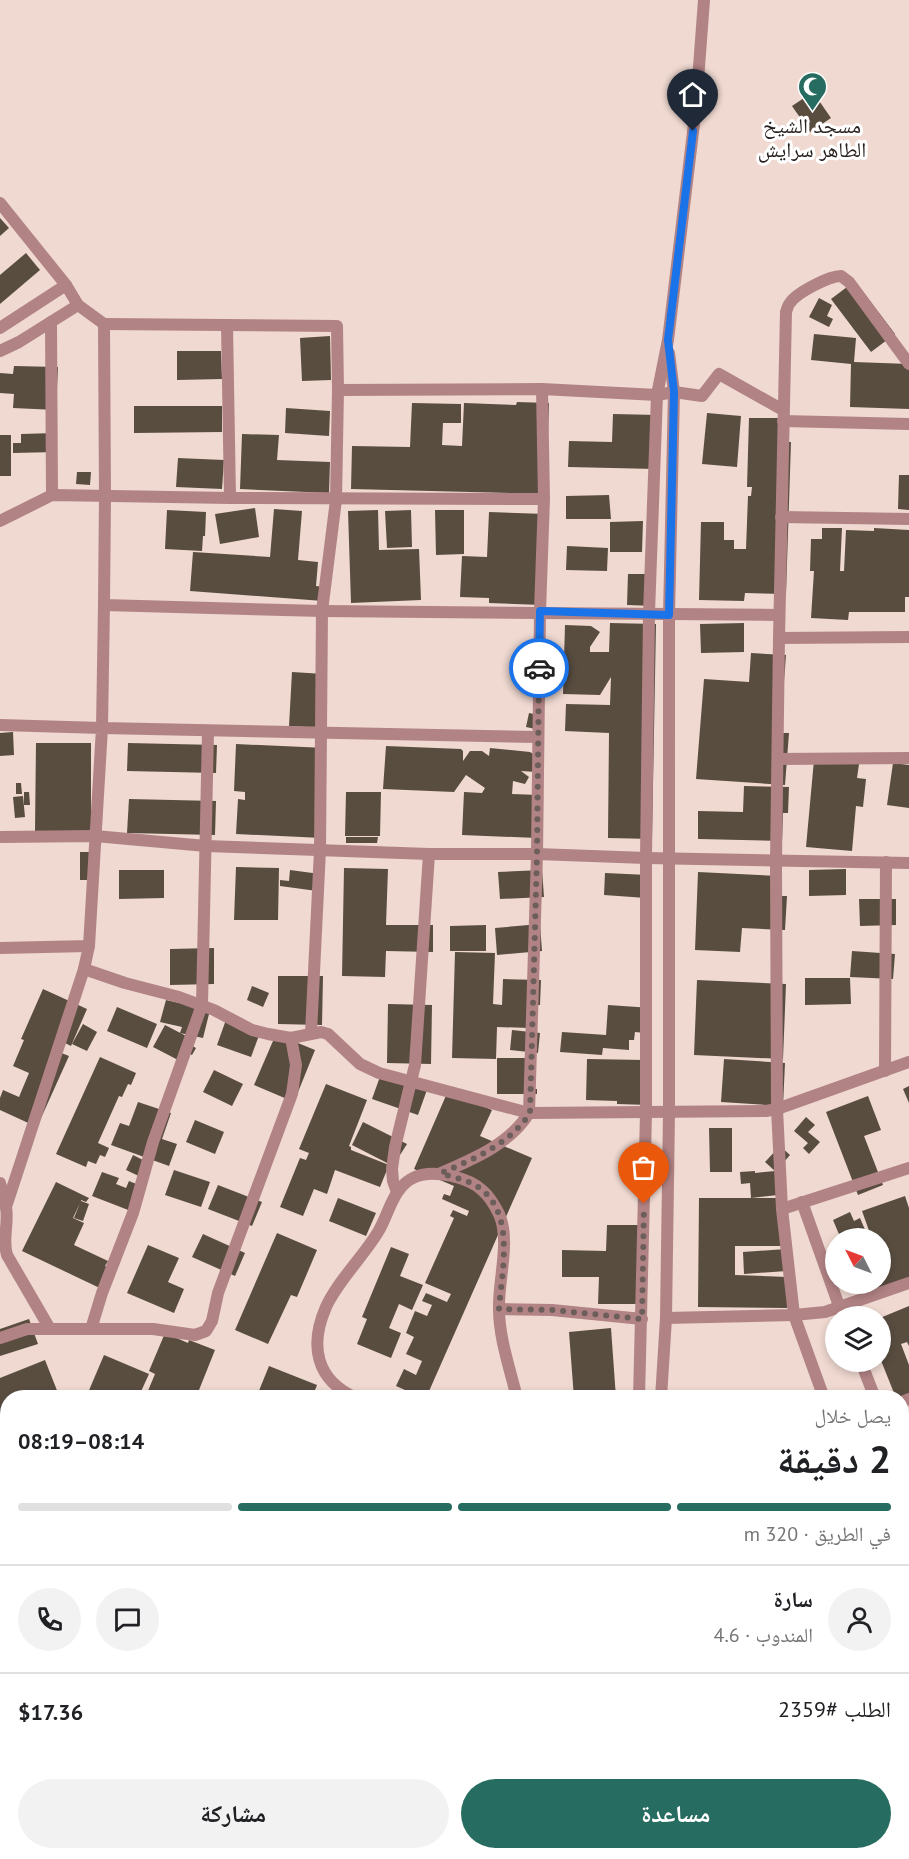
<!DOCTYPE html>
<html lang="ar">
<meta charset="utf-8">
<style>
:root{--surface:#fff;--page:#f2f2f2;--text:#202124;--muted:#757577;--line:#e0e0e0;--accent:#276c60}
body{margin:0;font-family:"PT Sans","Noto Naskh Arabic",sans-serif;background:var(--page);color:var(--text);direction:rtl;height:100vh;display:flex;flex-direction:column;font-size:22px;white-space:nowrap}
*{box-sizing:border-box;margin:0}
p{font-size:20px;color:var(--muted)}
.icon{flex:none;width:33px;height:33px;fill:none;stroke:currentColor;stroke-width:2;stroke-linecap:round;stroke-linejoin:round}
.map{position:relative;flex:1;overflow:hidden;direction:ltr}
.drawer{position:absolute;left:0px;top:1390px;width:909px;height:470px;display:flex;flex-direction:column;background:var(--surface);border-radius:24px 24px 0 0;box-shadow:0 3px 9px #0003;direction:rtl}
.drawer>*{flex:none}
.needle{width:39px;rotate:312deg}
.fabs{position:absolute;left:825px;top:1228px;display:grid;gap:12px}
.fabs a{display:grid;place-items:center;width:66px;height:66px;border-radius:50%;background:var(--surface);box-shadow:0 3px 9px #0003;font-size:30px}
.pin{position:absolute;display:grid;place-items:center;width:51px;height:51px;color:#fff;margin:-62px -26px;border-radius:50% 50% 50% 0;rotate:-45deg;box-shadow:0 0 6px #0007}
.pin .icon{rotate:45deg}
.courier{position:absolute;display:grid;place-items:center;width:60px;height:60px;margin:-30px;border:4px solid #1a73e8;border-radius:50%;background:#fff;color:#222;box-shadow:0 2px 8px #0007}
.head em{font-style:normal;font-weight:700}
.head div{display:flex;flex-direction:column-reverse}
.head{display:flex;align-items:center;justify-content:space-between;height:102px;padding:0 18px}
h1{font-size:39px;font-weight:700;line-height:45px}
.bar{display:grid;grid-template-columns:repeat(4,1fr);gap:9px 6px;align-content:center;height:72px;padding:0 18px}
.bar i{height:8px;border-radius:4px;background:var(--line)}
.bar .selected{background:var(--accent)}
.bar p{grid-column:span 4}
.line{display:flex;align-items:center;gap:15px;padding:0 18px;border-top:2px solid var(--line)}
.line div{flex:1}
.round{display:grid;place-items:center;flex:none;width:63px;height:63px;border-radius:32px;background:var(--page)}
.cta{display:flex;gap:12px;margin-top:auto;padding:12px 18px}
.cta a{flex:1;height:69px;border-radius:36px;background:var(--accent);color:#fff;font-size:24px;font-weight:700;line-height:69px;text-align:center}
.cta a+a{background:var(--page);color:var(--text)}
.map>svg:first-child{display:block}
.building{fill:#594d40}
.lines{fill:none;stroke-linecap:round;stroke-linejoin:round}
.minor{stroke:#b28385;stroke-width:12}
.done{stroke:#6c5f5b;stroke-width:6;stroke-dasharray:0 10.8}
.route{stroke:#1a73e8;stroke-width:8}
.labels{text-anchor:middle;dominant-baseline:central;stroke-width:6;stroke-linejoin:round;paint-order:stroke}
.poi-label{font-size:21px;fill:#261e1c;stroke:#fff}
</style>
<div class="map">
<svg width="909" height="1859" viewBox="0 0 909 1859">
<rect width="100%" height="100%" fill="#efd9d1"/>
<g class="building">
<polygon points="813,92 831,118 810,132 792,106"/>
<polygon points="0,218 9,228 0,236"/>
<polygon points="26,253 40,270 0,304 0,275"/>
<polygon points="855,281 895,334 871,352 831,299"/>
<polygon points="819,298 832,305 827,316 833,319 829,327 809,317"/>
<polygon points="814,334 856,338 854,362 909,364 909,409 850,407 851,364 811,360"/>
<polygon points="330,336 331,380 302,381 300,338"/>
<polygon points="177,351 221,351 222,379 177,380"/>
<polygon points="14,366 58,367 56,410 13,408 14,394 0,393 0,373 13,374"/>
<polygon points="517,402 549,403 546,494 351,489 352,446 410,447 412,403 461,404 461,423 443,423 442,445 462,446 464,403 516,405"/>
<polygon points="134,406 222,406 222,432 134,433"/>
<polygon points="286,408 330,411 329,436 285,433"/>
<polygon points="707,413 741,416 737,467 702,464"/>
<polygon points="613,414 658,415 656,469 568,467 569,441 612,442"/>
<polygon points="749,418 780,418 779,442 791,442 786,594 745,593 744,601 699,600 701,522 724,522 724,540 734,540 734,549 746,549 748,496 751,496 752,487 747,487"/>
<polygon points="55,433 56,452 13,453 13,443 21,443 21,434"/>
<polygon points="242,434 279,435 277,460 330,462 329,493 240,489"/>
<rect x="0" y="435" width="11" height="41"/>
<polygon points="178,458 224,460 222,489 176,487"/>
<polygon points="77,472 91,472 90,485 76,484"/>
<polygon points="899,475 909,475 909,510 898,509"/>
<polygon points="609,495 611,519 566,519 566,496"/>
<polygon points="255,508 259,537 220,544 215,514"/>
<polygon points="274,509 302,511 298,560 318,562 316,586 325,587 323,601 190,591 193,552 270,557"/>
<polygon points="167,510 206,512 205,536 203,536 202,551 165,549"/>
<polygon points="378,510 379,550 419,549 421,600 351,603 348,511"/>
<polygon points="411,510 412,547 387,548 385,511"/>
<polygon points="435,510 464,510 464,554 436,555"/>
<polygon points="489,512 546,514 542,605 489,603 489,598 460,597 462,556 487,557"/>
<polygon points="643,521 642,552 610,552 610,522"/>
<polygon points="822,528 842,528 840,571 844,571 846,530 874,531 874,528 909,530 909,597 905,597 905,612 849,612 848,620 811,618 814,571 810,571 811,539 822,539"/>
<polygon points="567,546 608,548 607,571 566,570"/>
<polygon points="628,574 654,574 654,606 627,605"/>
<polygon points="610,623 656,624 652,839 608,838 609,733 565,731 566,704 610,705 611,677 600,695 563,694 565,625 591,626 600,632 590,647 590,652 609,652"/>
<polygon points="744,623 744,652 701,653 700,624"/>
<polygon points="751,653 786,655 780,733 789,733 785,785 696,779 704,679 749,682"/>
<polygon points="292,672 324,674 321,728 289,726"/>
<polygon points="529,713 543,716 540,730 526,727"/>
<polygon points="13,732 14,755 0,756 0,733"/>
<polygon points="36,743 91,743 91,831 35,831"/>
<polygon points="128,743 217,745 216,773 127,771"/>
<polygon points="236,744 326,748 322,838 236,834 238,799 245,800 245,792 234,791"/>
<polygon points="386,746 461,749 463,751 463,761 470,751 482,751 489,756 490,748 530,752 544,761 536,772 521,771 529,777 525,784 513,781 512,794 539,795 537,838 462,835 464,792 482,793 485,788 466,775 454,792 383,789"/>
<polygon points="814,760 859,764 857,778 866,779 863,807 856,806 852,851 806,847"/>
<polygon points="893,763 909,765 909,808 887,805"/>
<polygon points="16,783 21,783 22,794 16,794"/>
<polygon points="744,786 789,787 788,813 783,813 782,841 698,839 698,811 743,812"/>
<polygon points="24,792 29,792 30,805 24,805"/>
<polygon points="346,792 381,792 380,836 345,836"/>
<polygon points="23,796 25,817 15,818 13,797"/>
<polygon points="129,799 216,801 215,835 127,833"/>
<polygon points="346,837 378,837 377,843 346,843"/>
<polygon points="80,852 97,852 98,880 80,880"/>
<polygon points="236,867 279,868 278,920 234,920"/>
<polygon points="344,868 388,869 386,925 433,925 433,952 386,951 385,977 342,976"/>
<polygon points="846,869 846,895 809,896 809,870"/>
<polygon points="119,870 164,870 164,898 119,899"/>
<polygon points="290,870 320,874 317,891 280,886 280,880 289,881"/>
<polygon points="542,870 544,897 500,899 498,872"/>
<polygon points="698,872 779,876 778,896 787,896 785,930 742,928 740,952 695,950"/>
<polygon points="605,873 648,875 646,898 604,895"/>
<polygon points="859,899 896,899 896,925 860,926"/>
<polygon points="540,924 542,951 497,955 495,928"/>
<polygon points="486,925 486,951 450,951 450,926"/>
<polygon points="214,948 214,984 170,985 170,949"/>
<polygon points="852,951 895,954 893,979 850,977"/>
<polygon points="455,952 495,953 493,1004 502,1005 503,979 541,980 540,1005 531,1005 530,1028 497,1027 496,1059 452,1058"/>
<polygon points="278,976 323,976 322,1025 278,1024"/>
<polygon points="805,978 850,978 851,1004 805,1005"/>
<polygon points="697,980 786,984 783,1059 694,1055"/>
<polygon points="252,986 269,993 263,1007 247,1000"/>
<polygon points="43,989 87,1009 71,1046 63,1042 59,1052 69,1056 37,1127 0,1110 0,1098 3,1090 19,1097 29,1073 13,1066 24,1040 21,1039"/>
<polygon points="166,1000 210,1010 203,1038 180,1033 182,1027 160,1022"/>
<polygon points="388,1004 432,1005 431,1064 387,1063"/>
<polygon points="608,1005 652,1008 649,1105 617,1104 617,1101 586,1100 587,1059 644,1060 645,1033 635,1032 634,1040 629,1040 629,1050 603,1048 602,1055 560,1052 562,1032 606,1035"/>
<polygon points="117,1007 157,1024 147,1048 107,1031"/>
<polygon points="227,1017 261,1030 251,1057 217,1045"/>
<polygon points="83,1024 97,1032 87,1051 72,1044"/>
<polygon points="165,1025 190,1038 187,1043 196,1048 192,1055 183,1050 178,1060 153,1047"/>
<polygon points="512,1030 540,1033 538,1053 510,1050"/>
<polygon points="276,1034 315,1050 294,1102 254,1085"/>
<polygon points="100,1057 136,1073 131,1085 128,1084 122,1097 119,1096 98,1143 109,1148 105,1157 100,1155 96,1164 88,1161 86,1167 56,1154"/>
<polygon points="497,1058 531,1058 531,1089 537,1089 537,1094 497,1094"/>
<polygon points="724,1059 785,1063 783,1106 721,1102"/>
<polygon points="214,1070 243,1084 232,1106 203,1092"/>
<polygon points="382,1071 428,1087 418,1115 372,1099"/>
<polygon points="326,1084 367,1100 349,1146 351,1147 351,1150 389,1165 380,1187 335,1170 327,1194 314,1189 303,1216 280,1207 300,1158 306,1160 309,1153 299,1149"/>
<polygon points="909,1086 909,1103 903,1089"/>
<polygon points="448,1091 492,1110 480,1136 532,1158 426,1398 423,1398 396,1386 404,1369 416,1375 422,1361 406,1354 414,1337 406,1333 415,1311 427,1316 432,1305 422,1301 426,1293 447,1302 451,1294 425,1283 454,1218 450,1216 453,1210 467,1216 469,1211 442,1199 444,1194 450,1196 454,1186 414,1169"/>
<polygon points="868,1096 881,1130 864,1136 883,1185 858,1195 826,1112"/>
<polygon points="138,1102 171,1113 162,1139 177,1144 169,1166 111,1145 120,1123 129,1126"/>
<polygon points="806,1117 815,1125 808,1132 820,1142 809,1154 803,1148 808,1143 794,1131"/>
<polygon points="195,1120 224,1132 215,1154 186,1142"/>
<polygon points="363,1122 407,1144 393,1166 352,1145"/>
<polygon points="709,1128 732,1128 732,1172 710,1172"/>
<polygon points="780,1146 790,1155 776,1171 787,1194 751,1198 750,1183 741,1184 740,1172 755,1171 755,1173 775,1171 765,1162"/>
<polygon points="133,1155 149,1163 143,1178 126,1170"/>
<polygon points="174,1170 210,1182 201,1207 165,1195"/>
<polygon points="102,1172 119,1178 116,1184 126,1188 129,1181 146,1188 136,1213 92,1196"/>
<polygon points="56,1182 89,1198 86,1202 81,1200 81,1201 89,1204 83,1221 74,1218 80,1203 73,1218 84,1223 74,1245 108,1261 105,1266 115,1271 106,1291 22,1251"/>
<polygon points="218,1185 262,1202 252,1226 208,1209"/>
<polygon points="905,1196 909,1208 909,1287 864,1303 857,1284 880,1284 880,1239 872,1239 862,1211"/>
<polygon points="338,1198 376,1213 366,1236 329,1221"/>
<polygon points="699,1198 787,1198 786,1246 735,1246 735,1275 787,1277 787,1308 698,1307"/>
<polygon points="850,1212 854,1221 860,1218 869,1239 841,1239 833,1220"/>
<polygon points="607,1225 646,1225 640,1304 598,1304 599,1277 562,1277 562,1250 606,1251"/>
<polygon points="277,1233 317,1250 297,1297 291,1295 268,1344 235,1330"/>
<polygon points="203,1234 245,1253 235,1276 192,1257"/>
<polygon points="148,1245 179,1258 168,1282 184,1289 174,1313 127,1293"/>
<polygon points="391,1247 409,1254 400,1276 423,1285 412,1310 399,1304 389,1328 401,1333 391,1358 357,1344 367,1319 362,1317"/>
<polygon points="786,1249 787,1271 744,1274 743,1252"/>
<polygon points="909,1306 909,1346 907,1342 901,1344 909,1365 909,1401 896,1398 880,1358 880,1318"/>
<polygon points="29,1319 38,1344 0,1356 0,1329"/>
<polygon points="611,1328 616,1398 574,1398 569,1332"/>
<polygon points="165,1333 188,1343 189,1340 215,1350 199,1390 220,1398 145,1398 155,1374 149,1371"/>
<polygon points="104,1355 149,1374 138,1398 93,1398 87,1395"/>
<polygon points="45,1360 60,1398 53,1398 51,1392 46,1393 48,1398 8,1398 8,1424 0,1427 0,1378"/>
<polygon points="269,1366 317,1385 312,1398 256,1398"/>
<polygon points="909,1425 909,1444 902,1428"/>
<polygon points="902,1454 907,1467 902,1469"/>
<polygon points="8,1460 8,1503 7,1503 0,1481 0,1462"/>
<polygon points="909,1484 909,1504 902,1507 902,1487"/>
<polygon points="909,1511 909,1523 902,1526 902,1515"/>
<polygon points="908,1649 909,1774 902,1778 902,1652"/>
<polygon points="0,1796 8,1805 8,1852 48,1852 54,1859 0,1859"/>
<polygon points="902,1806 909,1816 902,1823"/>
<polygon points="131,1852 169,1852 171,1857 166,1859 133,1859"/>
<polygon points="195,1852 213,1852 215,1859 178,1859"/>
<polygon points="520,1852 554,1852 554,1859 519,1859"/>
<polygon points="744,1852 765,1852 764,1859 743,1859"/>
<polygon points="798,1852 831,1852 824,1859 791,1859"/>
</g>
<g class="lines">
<g class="minor">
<polyline points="0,203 66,285 78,305 104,324 105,497 104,605 322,611 779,615"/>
<polyline points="51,322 52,495"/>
<polyline points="104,324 337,326 338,390 336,500 322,611 320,850 311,1033"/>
<polyline points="227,325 230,498 544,499"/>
<polyline points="0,328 66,285"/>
<polyline points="0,351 19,342 78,305"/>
<polyline points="338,390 542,389 657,395 674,392 702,396 719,374 783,410"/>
<polyline points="783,421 909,424"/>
<polyline points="781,517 909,519"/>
<polyline points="0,521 52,495 230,498"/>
<polyline points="104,605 102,728 538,737"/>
<polyline points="779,638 909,637"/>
<polyline points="0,725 102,728 89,946 0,948"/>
<polyline points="778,759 909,758"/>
<polyline points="0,837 95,836 206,846 429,854 537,854 646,858 909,863"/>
<polyline points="84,969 125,983 179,997 214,1010 252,1030 268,1034 291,1038 321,1032 328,1034 360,1064 379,1073 529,1113 766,1111 777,1109 909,1062"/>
<polyline points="885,1071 886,862"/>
<path d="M441,1173C473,1159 510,1144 529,1113L537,854L540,611L544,499L542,389"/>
<path d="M0,1183C2,1191 5,1199 6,1207C9,1224 2,1239 7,1255L50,1329"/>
<polyline points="397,1192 393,1181 392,1169 395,1147 415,1065 429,854"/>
<polyline points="802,1202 843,1317"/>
<polyline points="6,1207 84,969 89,946"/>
<polyline points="782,1209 909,1168"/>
<polyline points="499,1309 552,1310 642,1319"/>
<polyline points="666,1318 794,1315 825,1312 909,1283"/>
<polyline points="91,1329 102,1293 133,1213 153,1142 202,1005 208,731"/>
<polyline points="0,1338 27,1329 153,1329 195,1335 206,1331 212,1321 218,1293 292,1094 296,1065 291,1038"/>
<polyline points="861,1362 875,1398"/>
<path d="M356,1398C316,1380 309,1346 326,1307C337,1282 363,1257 378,1232C389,1214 393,1186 415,1177C433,1169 469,1177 483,1191C490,1197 495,1206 499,1214C511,1240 498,1280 499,1309C499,1338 510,1369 517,1398"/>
<polyline points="639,1398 646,1113 646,858 649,613 657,395 668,340 696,107 704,0"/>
<polyline points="661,1398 666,1318 669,1112 669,615 674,392 669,353"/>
<path d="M824,1398L794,1315L782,1209L777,1109L776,861L779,638L786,312C787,310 788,304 790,303C796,293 829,276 841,276L849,282L909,364"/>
<polyline points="902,1402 909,1399"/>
<polyline points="0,1581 8,1579"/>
<polyline points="902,1607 909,1627"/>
<polyline points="0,1629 8,1638"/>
<polyline points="0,1780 8,1788"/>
<polyline points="902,1822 909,1832"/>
<polyline points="66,1852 72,1859"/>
<polyline points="216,1852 218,1859"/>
<polyline points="759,1852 761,1859"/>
<polyline points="426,1859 431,1852"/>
</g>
</g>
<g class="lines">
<path class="done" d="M539,668L537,854L530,1113C510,1144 474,1159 441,1173C451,1177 464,1179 473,1184C517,1207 502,1269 499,1309L552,1310L642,1319L644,1204"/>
<polyline class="route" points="539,668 540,611 669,615 674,392 668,340 693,131"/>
</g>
<defs>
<symbol id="mosque-pin" viewBox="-11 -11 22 30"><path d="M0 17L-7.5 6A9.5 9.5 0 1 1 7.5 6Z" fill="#276c60" stroke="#fff"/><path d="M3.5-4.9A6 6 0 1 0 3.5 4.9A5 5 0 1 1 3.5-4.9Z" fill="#fff"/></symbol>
</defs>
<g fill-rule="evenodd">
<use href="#mosque-pin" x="796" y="70" width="33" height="45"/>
</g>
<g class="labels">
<g class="poi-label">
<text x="812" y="125">مسجد الشيخ<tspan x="812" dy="24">الطاهر سرايش</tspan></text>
</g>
</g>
</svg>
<div class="fabs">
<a><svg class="needle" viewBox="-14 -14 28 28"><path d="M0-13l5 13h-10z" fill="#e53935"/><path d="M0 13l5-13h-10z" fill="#757577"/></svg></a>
<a><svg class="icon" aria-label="layers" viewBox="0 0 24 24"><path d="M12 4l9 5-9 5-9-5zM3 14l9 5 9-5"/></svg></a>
</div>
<div class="pin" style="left:644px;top:1204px;background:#ea580c"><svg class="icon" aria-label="bag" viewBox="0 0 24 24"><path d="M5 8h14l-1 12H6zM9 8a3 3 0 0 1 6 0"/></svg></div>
<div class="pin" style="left:693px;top:131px;background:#1f2937"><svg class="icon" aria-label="home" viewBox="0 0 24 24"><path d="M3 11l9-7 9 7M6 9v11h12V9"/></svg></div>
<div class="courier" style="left:539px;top:668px"><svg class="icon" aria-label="car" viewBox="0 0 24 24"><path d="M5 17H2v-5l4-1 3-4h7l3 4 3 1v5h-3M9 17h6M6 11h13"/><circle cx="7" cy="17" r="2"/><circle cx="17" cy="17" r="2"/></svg></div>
<section class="drawer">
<div class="head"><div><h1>2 دقيقة</h1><p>يصل خلال</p></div><em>08:14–08:19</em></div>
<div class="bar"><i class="selected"></i><i class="selected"></i><i class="selected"></i><i></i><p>في الطريق · 320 m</p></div>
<div class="line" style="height:108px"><a class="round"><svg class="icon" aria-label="person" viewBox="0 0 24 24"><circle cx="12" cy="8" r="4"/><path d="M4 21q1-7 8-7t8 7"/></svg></a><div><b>سارة</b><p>المندوب · 4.6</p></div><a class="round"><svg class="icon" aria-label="chat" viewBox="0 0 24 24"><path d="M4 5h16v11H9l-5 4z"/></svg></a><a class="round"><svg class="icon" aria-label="phone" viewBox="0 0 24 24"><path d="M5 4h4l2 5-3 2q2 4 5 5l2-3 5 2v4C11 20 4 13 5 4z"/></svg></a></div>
<div class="line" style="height:78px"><div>الطلب #2359</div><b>$17.36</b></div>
<div class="cta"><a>مساعدة</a><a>مشاركة</a></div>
</section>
</div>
